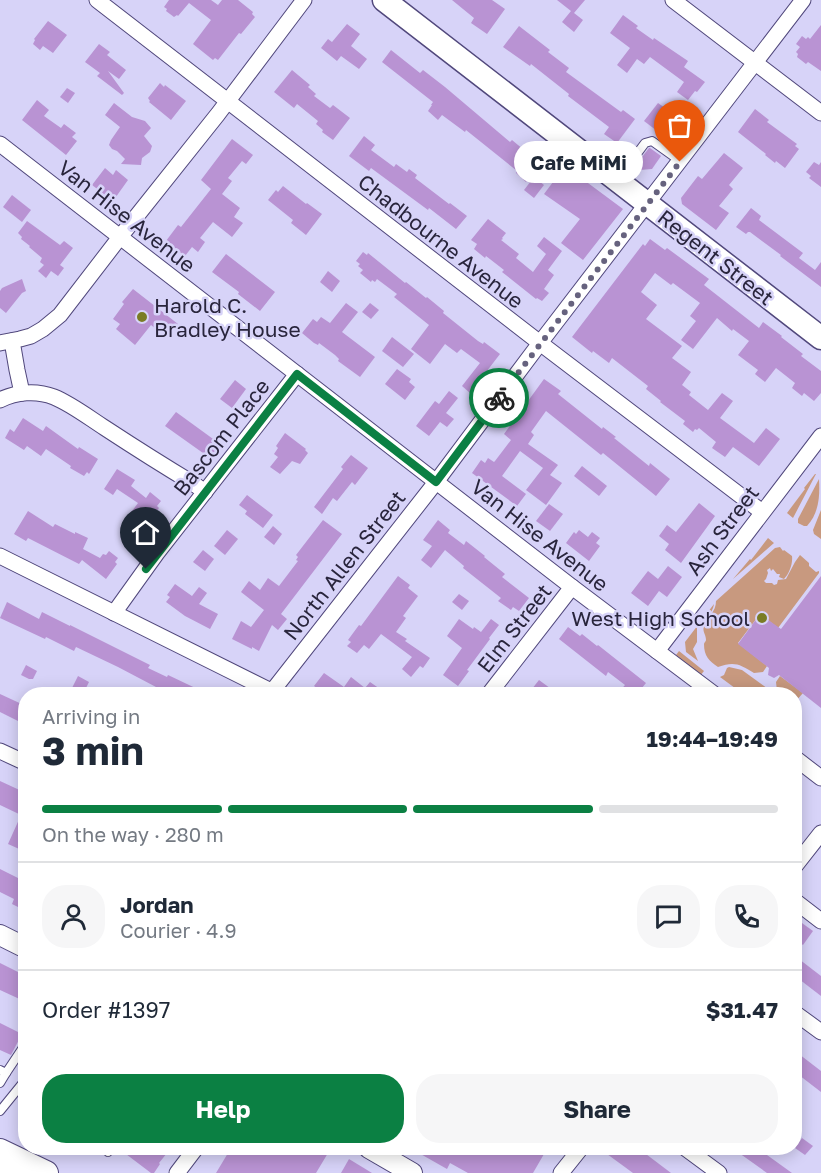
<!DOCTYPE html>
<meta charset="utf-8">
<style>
:root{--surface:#fff;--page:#f6f6f7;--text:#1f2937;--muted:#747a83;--line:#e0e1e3;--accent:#0b8043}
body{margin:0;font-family:"Golos Text",sans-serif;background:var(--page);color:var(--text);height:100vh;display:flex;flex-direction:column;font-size:22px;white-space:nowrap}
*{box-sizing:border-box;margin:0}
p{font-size:20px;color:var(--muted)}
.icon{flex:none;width:33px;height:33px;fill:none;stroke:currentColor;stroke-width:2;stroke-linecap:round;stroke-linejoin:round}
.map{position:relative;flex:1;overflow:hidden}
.panel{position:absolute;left:18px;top:687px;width:784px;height:468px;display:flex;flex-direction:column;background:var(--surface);border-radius:24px;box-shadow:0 3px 15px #0003}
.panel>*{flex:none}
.pin{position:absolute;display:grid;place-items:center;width:51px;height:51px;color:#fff;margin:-62px -26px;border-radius:50% 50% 50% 0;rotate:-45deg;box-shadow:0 0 6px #0007}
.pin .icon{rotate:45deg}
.courier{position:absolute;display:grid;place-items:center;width:60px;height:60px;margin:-30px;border:4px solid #0b8043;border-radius:50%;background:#fff;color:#222;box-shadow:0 2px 8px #0007}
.bubble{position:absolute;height:42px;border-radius:21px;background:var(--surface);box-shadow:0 3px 15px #0003;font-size:20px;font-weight:700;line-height:42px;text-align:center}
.summary em{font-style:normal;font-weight:700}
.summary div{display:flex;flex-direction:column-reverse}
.summary{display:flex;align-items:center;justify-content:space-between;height:102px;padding:0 24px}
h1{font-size:39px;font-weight:700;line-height:45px}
.bar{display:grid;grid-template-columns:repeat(4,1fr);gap:9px 6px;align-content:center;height:72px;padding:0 24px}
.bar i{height:8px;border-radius:4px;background:var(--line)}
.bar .active{background:var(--accent)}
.bar p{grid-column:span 4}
.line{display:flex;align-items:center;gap:15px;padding:0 24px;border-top:2px solid var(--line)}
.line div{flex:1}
.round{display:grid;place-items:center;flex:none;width:63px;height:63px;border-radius:24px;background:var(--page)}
.cta{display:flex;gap:12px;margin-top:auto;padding:12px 24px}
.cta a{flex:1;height:69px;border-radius:24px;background:var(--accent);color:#fff;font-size:24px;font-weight:700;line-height:69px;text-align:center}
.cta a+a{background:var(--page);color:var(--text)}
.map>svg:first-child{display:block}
.green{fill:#c8997f}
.building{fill:#b993d3}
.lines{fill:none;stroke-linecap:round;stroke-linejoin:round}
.service-casing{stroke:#51487c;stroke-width:10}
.minor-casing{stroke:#51487c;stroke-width:17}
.tertiary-casing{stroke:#51487c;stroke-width:22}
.secondary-casing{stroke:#51487c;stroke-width:25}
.primary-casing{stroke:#51487c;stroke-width:26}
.service{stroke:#fff;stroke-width:8}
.minor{stroke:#fff;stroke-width:15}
.tertiary{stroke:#fff;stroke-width:20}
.secondary{stroke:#fff;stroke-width:22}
.primary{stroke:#fff;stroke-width:24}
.done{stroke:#66627e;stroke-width:6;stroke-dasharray:0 10.8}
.route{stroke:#0b8043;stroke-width:8}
.poi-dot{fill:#7a7c24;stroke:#d7d3f8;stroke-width:2}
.labels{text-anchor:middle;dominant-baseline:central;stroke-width:5;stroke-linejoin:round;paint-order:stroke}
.street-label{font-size:21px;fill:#29253c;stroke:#d7d3f8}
.poi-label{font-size:21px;fill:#29253c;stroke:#d7d3f8;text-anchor:start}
</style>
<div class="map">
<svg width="821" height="1173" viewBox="0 0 821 1173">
<rect width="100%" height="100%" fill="#d7d3f8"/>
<g class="green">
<polygon points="815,474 816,474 793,518 787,513 805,489 804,488"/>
<path d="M819,479C820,496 819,513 807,526H804L798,523V519Z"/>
<polygon points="821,510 821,539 814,534 813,530"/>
<polygon points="768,538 774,543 733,579 750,559 751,560"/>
<path d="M780,547L783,551L784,550L792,556C793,564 789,574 784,579L779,577L780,574H777L773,569L771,571L770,568L767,570L768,573L766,579L764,581L766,583H772L774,585L777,584L778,580L786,579L795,562L800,555L809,563V566L816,572L819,571V573L778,628L760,614L738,643L767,666L763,672L754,673C740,664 734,661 718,667C709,661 704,656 704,644C704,643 706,641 706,640C706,634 702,632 704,626C708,616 716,612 716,601L775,548Z"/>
<path d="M714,604C713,614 703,620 697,627V642L693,649L698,661L686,652L685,642Z"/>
<polygon points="679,651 704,671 700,676 676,655"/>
<polygon points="729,667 742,670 775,694 743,694 720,677 724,675 727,668"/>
<polygon points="780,676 803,693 795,702 795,694 781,694 777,691 776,682"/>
</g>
<g class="building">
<polygon points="169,0 211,0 218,5 222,0 238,0 253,12 252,14 255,17 241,34 239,33 218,60 215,58 213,60 193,44 211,20 189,3 178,16 177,15 174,17 166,11 167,9 164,7"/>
<polygon points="452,0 492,0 505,9 487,34 471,23 474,18"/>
<polygon points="557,0 585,0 574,13 583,20 574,32 562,22 571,11"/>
<polygon points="623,15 638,26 636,28 653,40 654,38 688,61 684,67 705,82 697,92 695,91 688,100 677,92 684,82 650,57 644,64 637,59 627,73 617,65 630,48 610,33"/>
<polygon points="48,21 67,35 53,53 43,46 40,50 33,44 35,40 34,39"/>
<polygon points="347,24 360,34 351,46 367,59 359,69 341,56 337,61 321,48 328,39 332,42"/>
<polygon points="821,25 821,71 808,62 806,64 797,57 798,54 796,52 800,47 796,44 802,36 806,39 808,37 810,39"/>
<polygon points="519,26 550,50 548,52 569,68 566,72 621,112 623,110 635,119 617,143 604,134 609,127 568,96 569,94 531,64 530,66 503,47"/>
<polygon points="99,44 110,52 107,55 126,70 119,79 108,71 124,93 122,95 97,76 100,73 85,62"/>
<polygon points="391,50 420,73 423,70 445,87 510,142 512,140 530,155 535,150 545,158 526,182 516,173 517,171 466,130 465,132 442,115 438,120 428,111 432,105 431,105 433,102 382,62"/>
<polygon points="292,70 310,85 308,87 316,94 314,96 330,108 333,105 350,118 333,140 322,132 323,130 316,124 318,121 297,104 294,108 274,92"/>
<polygon points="160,83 164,87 165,85 186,101 171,120 149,102 150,101 148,98"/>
<polygon points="67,88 75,93 68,103 60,97"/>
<polygon points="37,100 49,110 44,116 61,128 64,124 76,133 72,137 77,141 66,155 22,120"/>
<polygon points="114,103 132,117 145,121 151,128 144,136 152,146 150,152 142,158 141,165 121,164 125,159 117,151 112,149 109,145 111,140 120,127 105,115"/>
<polygon points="658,103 679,118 665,137 644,121"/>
<polygon points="755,109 769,120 767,122 797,144 795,146 799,149 785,168 776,161 775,163 765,155 766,154 738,132"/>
<polygon points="364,136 375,145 371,150 394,167 396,164 407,172 409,169 417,175 415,178 449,204 450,203 467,216 456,229 429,208 428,210 371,168 369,171 349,156"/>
<polygon points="232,139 253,155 246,164 242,161 228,178 232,181 222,194 240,208 234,217 243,223 232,237 213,222 200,238 205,242 198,252 192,247 185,256 166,241 178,225 181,227 211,189 201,180"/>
<polygon points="649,148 650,148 661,156 652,169 640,170 639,161"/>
<polygon points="724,153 743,168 729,185 733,189 719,206 729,213 716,230 682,204 681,198 698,176 702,179"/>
<polygon points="814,162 819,165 821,162 821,187 809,178 811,176 806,172"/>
<polygon points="565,166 623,209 583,260 561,243 580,219 544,194"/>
<polygon points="105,168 113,175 116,170 128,180 113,201 92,185"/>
<polygon points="534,177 544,185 534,198 524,190"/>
<polygon points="283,186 306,204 307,203 322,214 306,235 291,223 293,220 268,200 276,190 278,192"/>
<polygon points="12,195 31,210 22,222 3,207"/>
<polygon points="751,208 761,216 759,220 803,253 799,258 815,270 821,262 821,287 780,256 781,255 750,232 748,232 746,234 736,227"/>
<polygon points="488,219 506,233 502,238 503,239 501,240 519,254 516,258 533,272 546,254 537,246 544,237 562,251 548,270 554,275 544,289 549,293 542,301 537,298 536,299 502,272 504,270 486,256 485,258 474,249 477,244 471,240"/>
<polygon points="27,221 60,245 64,241 73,248 60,265 64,268 58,276 51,271 46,278 38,271 44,265 40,262 42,258 29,247 30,246 21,239 22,237 18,233"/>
<polygon points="650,239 665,250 667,248 709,279 704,285 759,328 763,322 782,336 781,337 803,354 801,356 821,371 821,393 814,401 804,393 802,396 792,388 795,383 776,368 765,382 755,374 758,370 738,355 749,341 733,329 732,331 717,318 693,349 681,340 696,321 690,316 700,303 673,283 671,285 655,273 641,292 657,305 646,319 682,346 672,358 691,372 682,385 691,392 689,395 708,410 722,393 733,401 720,418 754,443 766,428 780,439 759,466 733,447 725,457 712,448 716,442 699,428 697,430 695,429 693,432 683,424 685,421 660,402 661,401 646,389 648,386 612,358 609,363 593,351 592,353 572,337 643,244 645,246"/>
<polygon points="363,252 367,255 368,253 405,283 406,282 426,298 427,297 444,311 443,313 478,341 483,344 484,342 500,354 470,393 462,386 480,363 461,349 457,353 445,344 430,364 411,349 429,325 394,297 397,294 377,279 375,282 372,280 371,282 360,273 363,270 358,266 360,264 356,261"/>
<polygon points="226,254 275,292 260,311 238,294 239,292 212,272"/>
<polygon points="328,271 340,281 332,292 320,282"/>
<polygon points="22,279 26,291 22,293 6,313 0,308 0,291 2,288"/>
<polygon points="133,289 178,324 167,338 151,325 135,345 116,329 120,324 113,319 124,304 122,302"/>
<polygon points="346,303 358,312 342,332 375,357 360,377 338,361 339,359 335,355 319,343 318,345 314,343 302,333 313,319 317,322 321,317 330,323"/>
<polygon points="370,303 379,310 371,319 362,312"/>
<polygon points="392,337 414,354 403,367 382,351"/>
<polygon points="397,369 411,379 409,382 415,387 405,400 385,384"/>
<polygon points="544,379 561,391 558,394 602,429 603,427 616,437 614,438 649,466 650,463 670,479 656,496 603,453 601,455 546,411 531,432 534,435 528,444 558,465 550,475 562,483 546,505 526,490 543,468 520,451 502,476 526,494 517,506 472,473 481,460 485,463 488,458 494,462 495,461 511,440 504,434"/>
<polygon points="235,380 246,389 232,408 220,399"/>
<polygon points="449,391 458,398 446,413 454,419 447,427 440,422 429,436 416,426 435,401 439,404"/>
<polygon points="176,412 220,444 210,458 165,426"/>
<polygon points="23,418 43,431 46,426 78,449 79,447 98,459 89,474 87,472 84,476 70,468 71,466 46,449 41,456 27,446 24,450 5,438 10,429 14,432"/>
<polygon points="285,433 306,449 305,450 308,453 300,464 292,461 280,474 270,467 278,457 274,454 278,448 276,446"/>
<polygon points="351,455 368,468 355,485 352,482 337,501 333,498 322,514 314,507 343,469 341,467"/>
<polygon points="582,466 607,486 599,496 574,476"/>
<polygon points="117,469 135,480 131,486 146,498 150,492 161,501 157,506 159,508 145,527 129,515 138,503 117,489 113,495 104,489"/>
<polygon points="247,495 273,515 263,528 245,514 247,511 239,505"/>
<polygon points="699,503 715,516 681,563 665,550 669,544 659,536 667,525 676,532"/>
<polygon points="549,504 563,514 550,531 536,521"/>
<polygon points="28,511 53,527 55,524 75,534 75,532 88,538 83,549 100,558 103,554 106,555 109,551 118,558 115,562 117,564 106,579 82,560 79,564 28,538 26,541 14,534"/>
<polygon points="323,520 342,534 281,614 287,619 278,630 272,625 259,651 252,647 252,649 232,639 241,621 251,627 264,610 241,592 249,581 260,590 268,578 279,586 298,561 296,560 298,557 296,555"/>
<polygon points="438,520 450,530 448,533 464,545 466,541 485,556 484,557 505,574 502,577 529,598 519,611 513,607 511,610 498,601 501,598 463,568 464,566 445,550 431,568 421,560 432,546 423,540"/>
<polygon points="273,526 282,534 274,545 264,537"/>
<polygon points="227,530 238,539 225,555 214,546"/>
<polygon points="579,530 588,537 592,532 600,538 596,543 600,546 589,561 566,543 574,532 576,534"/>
<polygon points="203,550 214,559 205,571 193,562"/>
<polygon points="668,566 682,577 667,597 659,591 648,606 631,593 648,571 658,579"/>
<polygon points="398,576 410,585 408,588 418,596 403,616 406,618 396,632 407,639 405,641 430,658 423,668 420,666 411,677 402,669 412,657 381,634 369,649 364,645 357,653 347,646 351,642 348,640 359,625 361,626"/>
<polygon points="821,576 821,708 779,675 774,678 768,675 769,668 738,644 760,614 781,629"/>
<polygon points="175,584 192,596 199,587 207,593 199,604 218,614 210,629 185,616 166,602 170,597 167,595"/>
<polygon points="459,594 469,601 462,610 452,602"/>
<polygon points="7,602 39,619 42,612 70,626 70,625 150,665 148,668 167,677 168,675 208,694 153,694 156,687 118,667 76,647 74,651 46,637 45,639 0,618"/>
<polygon points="459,619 473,629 474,627 481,632 491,619 499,625 489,638 490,639 467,670 469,671 458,686 443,675 462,648 447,636"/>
<polygon points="568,627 580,636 582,634 597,646 598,645 646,683 637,694 617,694 625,685 608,672 606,676 559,639"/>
<polygon points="26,665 37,671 33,679 29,679 21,675"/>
<polygon points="324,673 344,687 351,677 365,688 370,682 380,689 375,694 325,694 314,686"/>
<polygon points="78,676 89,682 83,694 69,694"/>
<polygon points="539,680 558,694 528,694"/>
<polygon points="0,694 26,706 26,725 0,712"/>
<polygon points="0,781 26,793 26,852 8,844 21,815 0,805"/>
<polygon points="0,869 26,882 26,911 12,904 14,899 0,892"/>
<polygon points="795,918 813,931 803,945 795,939"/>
<polygon points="795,956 821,976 821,996 795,976"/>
<polygon points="0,963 26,976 26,1002 0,990"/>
<polygon points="0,1023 22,1034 11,1055 0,1050"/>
<polygon points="795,1051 821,1071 821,1092 795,1072"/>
<polygon points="802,1138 813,1146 805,1155 795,1148"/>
<polygon points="118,1148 171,1148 159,1163 160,1164 154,1173 151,1173"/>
<polygon points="231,1148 275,1148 288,1155 292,1148 331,1148 316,1173 216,1173"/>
<polygon points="410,1148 533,1148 544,1154 533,1173 468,1173 450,1163 447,1169"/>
<polygon points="611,1148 638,1148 671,1173 633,1173 607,1154"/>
<polygon points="732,1148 772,1148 767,1155 792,1173 767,1173"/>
<polygon points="349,1159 372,1173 341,1173"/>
</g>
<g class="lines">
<defs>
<g id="service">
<polyline points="615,178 625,165 633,159 645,143 652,141 680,161"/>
<polyline points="0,1070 6,1073 26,1043"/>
<polyline points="0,1083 6,1073"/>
<polyline points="0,1111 26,1079"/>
<polyline points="108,1152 111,1148"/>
</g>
<g id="minor">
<polyline points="97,0 540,343 762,512"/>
<polyline points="673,0 821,113"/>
<polyline points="0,144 572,587 714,694"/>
<polyline points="12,341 17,370 22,393"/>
<polyline points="0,343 20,339 31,336 43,329 60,315 120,237 218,114 304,0"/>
<path d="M0,400C16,392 36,390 54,397C71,404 88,417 105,428C134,447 164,466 194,484L205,492"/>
<polyline points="0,556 277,694"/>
<polyline points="114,613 157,553 297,374"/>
<polyline points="657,651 821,436"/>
<polyline points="270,694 436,482 540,343 803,0"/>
<polyline points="489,694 572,587"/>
<polyline points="0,751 26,763"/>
<polyline points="795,758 821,778"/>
<polyline points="795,866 821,833"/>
<polyline points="795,901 821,921"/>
<polyline points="795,1013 821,1032"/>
<polyline points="685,1148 719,1173"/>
<polyline points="177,1173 196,1148"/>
<polyline points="561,1173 581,1148"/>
</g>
<g id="tertiary">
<polyline points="0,935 26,948"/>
<polyline points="369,1148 412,1173"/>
</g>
<polyline id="secondary" points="384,0 821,338"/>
<g id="primary">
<polyline points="0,1151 46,1173"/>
<polyline points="0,1169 7,1173"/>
</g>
</defs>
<use href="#service" class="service-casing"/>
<use href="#minor" class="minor-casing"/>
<use href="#tertiary" class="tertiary-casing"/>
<use href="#secondary" class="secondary-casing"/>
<use href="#primary" class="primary-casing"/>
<use href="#service" class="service"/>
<use href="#minor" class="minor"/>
<use href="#tertiary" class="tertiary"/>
<use href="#secondary" class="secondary"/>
<use href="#primary" class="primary"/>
</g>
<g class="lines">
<polyline class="done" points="499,398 680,162"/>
<polyline class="route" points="146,569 297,374 436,482 499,398"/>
</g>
<g class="poi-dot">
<circle cx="142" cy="317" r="6"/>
<circle cx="762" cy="618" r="6"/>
</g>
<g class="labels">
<g class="street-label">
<text transform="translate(127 216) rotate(38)">Van Hise Avenue</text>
<text transform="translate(441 241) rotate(38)">Chadbourne Avenue</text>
<text transform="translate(716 257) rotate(38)">Regent Street</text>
<text transform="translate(221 437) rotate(-52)">Bascom Place</text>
<text transform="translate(722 530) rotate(-53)">Ash Street</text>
<text transform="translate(540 535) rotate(38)">Van Hise Avenue</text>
<text transform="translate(344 565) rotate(-52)">North Allen Street</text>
<text transform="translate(514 628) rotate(-52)">Elm Street</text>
</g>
<g class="poi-label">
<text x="154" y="305">Harold C.<tspan x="154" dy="24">Bradley House</tspan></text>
<text x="750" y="618" text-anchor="end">West High School</text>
</g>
</g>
</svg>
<div class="pin" style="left:680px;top:162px;background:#ea580c"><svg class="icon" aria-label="bag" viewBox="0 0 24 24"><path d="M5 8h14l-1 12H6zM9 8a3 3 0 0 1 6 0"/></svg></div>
<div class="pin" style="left:146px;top:569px;background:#1f2937"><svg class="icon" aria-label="home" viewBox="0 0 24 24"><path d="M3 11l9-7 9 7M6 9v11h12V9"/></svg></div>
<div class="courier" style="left:499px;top:398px"><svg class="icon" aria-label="bike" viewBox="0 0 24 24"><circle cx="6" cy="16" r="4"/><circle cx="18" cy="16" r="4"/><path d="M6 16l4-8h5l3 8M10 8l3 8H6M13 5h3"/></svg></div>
<div class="bubble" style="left:514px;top:141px;width:129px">Cafe MiMi</div>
<section class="panel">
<div class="summary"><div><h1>3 min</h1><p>Arriving in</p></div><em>19:44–19:49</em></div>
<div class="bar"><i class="active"></i><i class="active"></i><i class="active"></i><i></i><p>On the way · 280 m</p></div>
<div class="line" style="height:108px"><a class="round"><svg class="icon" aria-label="person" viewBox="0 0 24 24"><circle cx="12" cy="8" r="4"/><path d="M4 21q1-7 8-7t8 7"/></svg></a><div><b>Jordan</b><p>Courier · 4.9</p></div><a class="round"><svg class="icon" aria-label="chat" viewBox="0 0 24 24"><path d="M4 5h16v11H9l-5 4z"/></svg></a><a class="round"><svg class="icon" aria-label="phone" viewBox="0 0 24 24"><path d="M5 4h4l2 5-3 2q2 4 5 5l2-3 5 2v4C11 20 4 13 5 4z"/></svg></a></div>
<div class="line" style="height:78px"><div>Order #1397</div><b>$31.47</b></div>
<div class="cta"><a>Help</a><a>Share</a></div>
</section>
</div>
